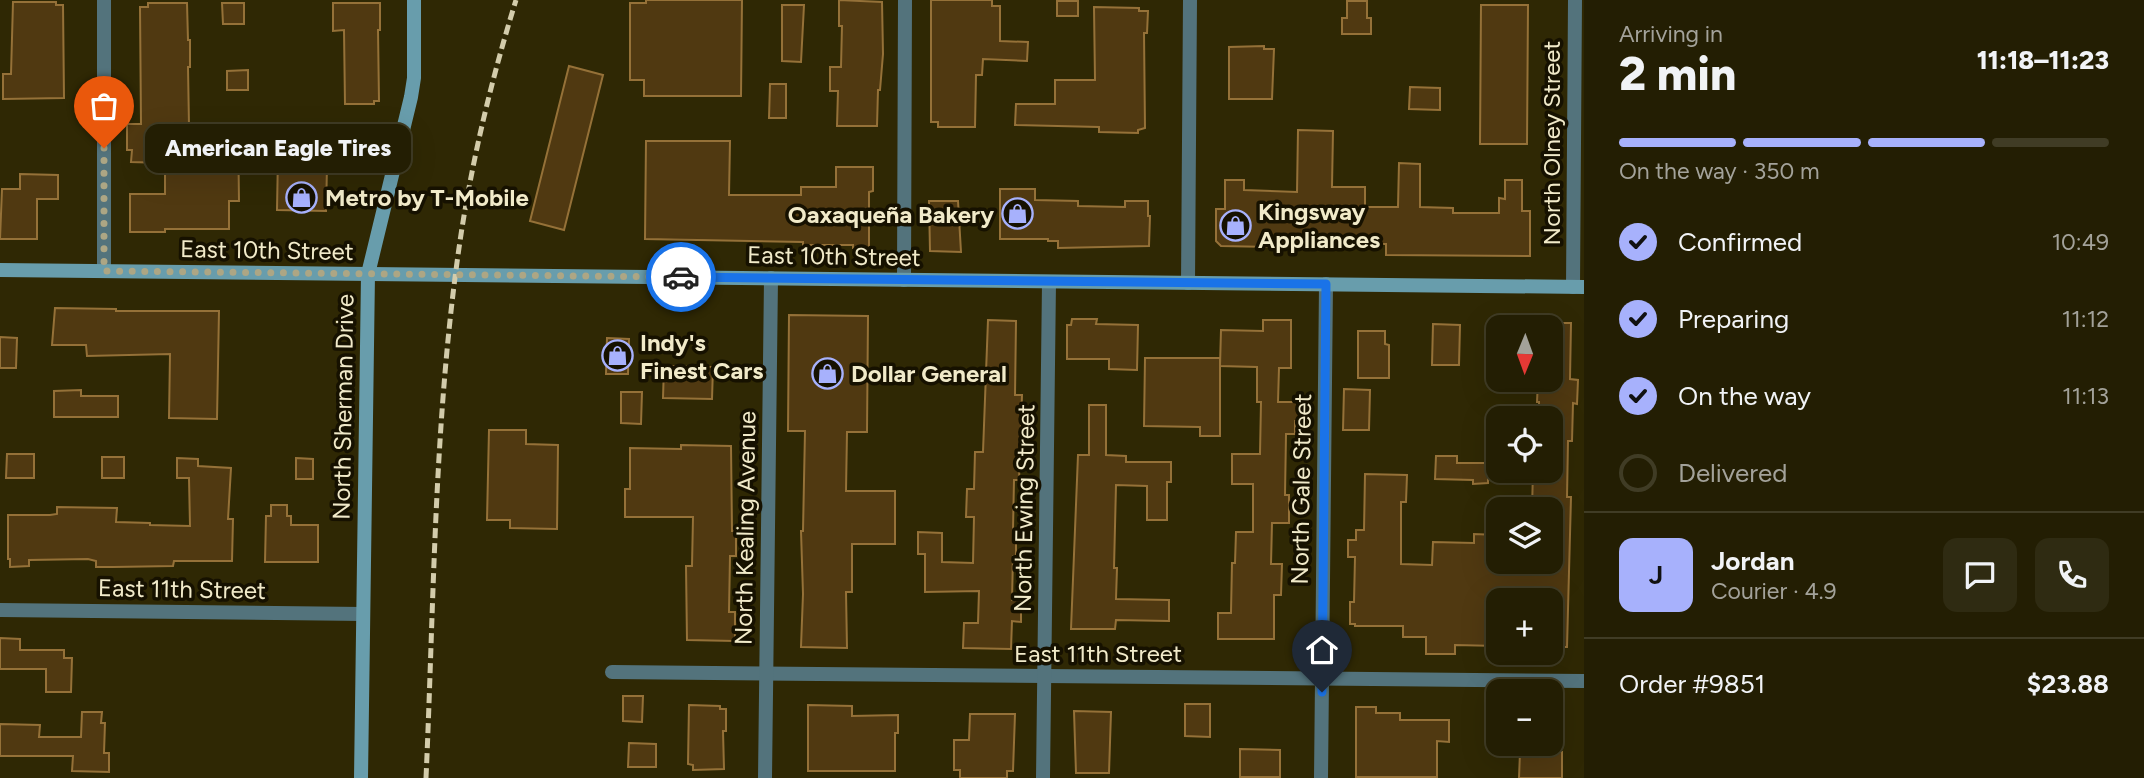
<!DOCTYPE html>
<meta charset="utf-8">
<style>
:root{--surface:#231e03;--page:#2f2b12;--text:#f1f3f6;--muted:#a3a29a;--line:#403c25;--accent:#a7b1fc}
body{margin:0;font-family:Figtree,sans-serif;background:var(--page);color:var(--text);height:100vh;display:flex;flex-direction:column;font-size:26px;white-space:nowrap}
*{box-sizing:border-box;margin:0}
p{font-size:23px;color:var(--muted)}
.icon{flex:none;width:38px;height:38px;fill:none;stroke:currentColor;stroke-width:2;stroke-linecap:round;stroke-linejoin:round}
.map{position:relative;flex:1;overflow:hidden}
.details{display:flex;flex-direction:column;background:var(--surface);width:560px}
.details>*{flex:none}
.needle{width:46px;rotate:181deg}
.buttons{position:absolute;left:1486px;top:315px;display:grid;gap:14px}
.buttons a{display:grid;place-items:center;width:77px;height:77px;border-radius:14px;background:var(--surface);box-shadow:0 7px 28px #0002,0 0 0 2px var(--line);font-size:35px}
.pin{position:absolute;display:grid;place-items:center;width:60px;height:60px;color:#fff;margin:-72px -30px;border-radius:50% 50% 50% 0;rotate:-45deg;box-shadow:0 0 7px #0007}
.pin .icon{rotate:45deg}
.courier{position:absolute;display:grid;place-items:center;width:70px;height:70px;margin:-35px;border:5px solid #1a73e8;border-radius:50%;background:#fff;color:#222;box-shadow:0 2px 9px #0007}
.bubble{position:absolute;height:49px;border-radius:14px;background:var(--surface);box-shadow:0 7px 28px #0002,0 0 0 2px var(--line);font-size:23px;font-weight:800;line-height:49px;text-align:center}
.summary em{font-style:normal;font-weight:800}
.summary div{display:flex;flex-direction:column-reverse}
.summary{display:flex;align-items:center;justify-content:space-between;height:119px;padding:0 35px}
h1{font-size:46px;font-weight:800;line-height:52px}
.bar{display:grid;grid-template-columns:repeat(4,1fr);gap:10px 7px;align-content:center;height:84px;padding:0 35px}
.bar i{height:9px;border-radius:5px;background:var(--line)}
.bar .on{background:var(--accent)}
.bar p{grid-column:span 4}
.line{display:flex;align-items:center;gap:18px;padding:0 35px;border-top:2px solid var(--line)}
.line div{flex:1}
.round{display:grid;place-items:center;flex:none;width:74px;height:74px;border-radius:14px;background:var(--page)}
ol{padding:0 35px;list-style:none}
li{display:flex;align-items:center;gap:21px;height:77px}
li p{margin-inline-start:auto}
li .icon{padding:7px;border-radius:50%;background:var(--accent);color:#111;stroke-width:4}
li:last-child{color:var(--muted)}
li i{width:38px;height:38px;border:4px solid var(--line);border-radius:50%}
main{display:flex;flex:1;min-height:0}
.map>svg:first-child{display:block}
.building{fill:#503911;stroke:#957138;stroke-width:2}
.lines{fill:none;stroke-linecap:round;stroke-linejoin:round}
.minor{stroke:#53737c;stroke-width:14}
.secondary{stroke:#689dac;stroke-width:14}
.rail{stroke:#d3ccab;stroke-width:5;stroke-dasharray:10 5;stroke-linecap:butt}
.done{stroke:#ada684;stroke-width:7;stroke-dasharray:0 12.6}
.route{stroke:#1a73e8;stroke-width:9}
.labels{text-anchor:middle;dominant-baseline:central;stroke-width:7;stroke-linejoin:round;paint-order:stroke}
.street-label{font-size:24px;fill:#f1eac9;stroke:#161100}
.poi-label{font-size:24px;font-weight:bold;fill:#f1eac9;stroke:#161100;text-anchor:start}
</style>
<main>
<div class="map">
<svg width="1584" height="778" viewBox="0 0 1584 778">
<rect width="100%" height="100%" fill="#2f2804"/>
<g class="building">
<polygon points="646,0 742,0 741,96 644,96 644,80 630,80 630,3 646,3"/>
<polygon points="839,0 882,2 883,54 880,90 878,90 877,126 837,126 838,91 830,91 830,67 841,67 842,26 839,26"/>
<polygon points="931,0 992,0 992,6 1000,6 1000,41 1028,42 1027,61 983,59 982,75 976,75 975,127 938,127 938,122 931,122"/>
<rect x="1057" y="1" width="21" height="15"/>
<polygon points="1347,1 1367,1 1367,18 1371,18 1371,34 1342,34 1342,18 1347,18"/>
<polygon points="13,2 56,2 56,5 63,5 64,98 3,99 3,74 11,74"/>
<polygon points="148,3 187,3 188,40 190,40 190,67 188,67 189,126 238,125 239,201 229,201 229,229 165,229 165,232 130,232 130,194 165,194 165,163 131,162 132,150 127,150 127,124 141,124 140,7 148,7"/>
<polygon points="222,3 244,3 244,24 223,24"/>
<polygon points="333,3 380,3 380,30 378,30 379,101 374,101 374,104 345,104 344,30 333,31"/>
<polygon points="782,5 804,5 801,62 782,61"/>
<polygon points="1481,5 1528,5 1527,144 1480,144"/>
<polygon points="1094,7 1139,8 1139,11 1148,11 1147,33 1144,33 1145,128 1138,130 1138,133 1099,132 1099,127 1015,125 1016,104 1055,104 1055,80 1095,80"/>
<polygon points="1264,46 1264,49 1274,49 1272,99 1229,99 1229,47"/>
<polygon points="569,66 603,75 564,230 530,221"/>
<polygon points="248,70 248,90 227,90 227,71"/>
<polygon points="770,84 786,84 786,118 769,118"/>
<polygon points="1410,87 1440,88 1440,110 1409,109"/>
<polygon points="1298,130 1333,131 1332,187 1365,187 1365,207 1398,207 1399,163 1420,164 1420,207 1453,208 1453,213 1499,213 1499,198 1505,199 1505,180 1522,180 1522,211 1530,211 1530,256 1386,255 1386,244 1321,244 1321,248 1221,246 1216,241 1216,209 1225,209 1225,180 1244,180 1244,190 1297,192"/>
<polygon points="286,139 354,140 354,167 327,167 326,211 277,210 278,155 285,155"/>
<polygon points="646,141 730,141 729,195 801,195 801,187 836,187 836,167 873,167 873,191 869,192 869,248 853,248 853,245 803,245 803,242 645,239"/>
<polygon points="20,174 58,175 58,199 37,199 37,239 0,239 2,189 20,189"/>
<polygon points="1000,189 1035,189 1035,200 1078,201 1078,206 1125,207 1125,201 1148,201 1148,216 1150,216 1149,246 1058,248 1058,241 1048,241 1048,239 1000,239"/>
<polygon points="929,201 958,201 961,252 930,251"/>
<polygon points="55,308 116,309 116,311 219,311 217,419 169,418 170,354 87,356 86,345 52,345"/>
<polygon points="789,315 868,316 867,432 847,432 846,491 895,491 895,544 852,544 852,592 846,592 847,648 801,647 803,594 801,531 803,531 805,431 788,431"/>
<polygon points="1072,319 1097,319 1096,324 1138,325 1137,370 1109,369 1109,359 1067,359 1067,325 1071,325"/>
<polygon points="988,320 1016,321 1015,395 1022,395 1019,480 1014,480 1013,530 1016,530 1016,556 1013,556 1012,600 1021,600 1021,622 1012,621 1011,649 963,648 964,623 978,623 979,591 925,592 925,554 918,554 918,532 942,533 942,562 973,563 974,517 966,517 967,489 974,489 975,452 983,452"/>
<polygon points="1263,320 1291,320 1291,368 1279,368 1278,402 1301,402 1301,420 1295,421 1295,434 1286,434 1285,495 1289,495 1289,523 1272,523 1271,564 1282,564 1281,595 1274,595 1274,639 1218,639 1218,613 1231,613 1232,563 1235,563 1236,532 1253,532 1253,484 1232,484 1232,454 1260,454 1261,402 1257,402 1257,367 1220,366 1221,330 1263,331"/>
<polygon points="1550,323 1571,323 1570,379 1578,380 1577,404 1573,403 1572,441 1568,441 1567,497 1571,497 1567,647 1550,647 1550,600 1498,600 1498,646 1455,645 1455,654 1426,654 1426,637 1403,637 1403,626 1355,626 1355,624 1350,624 1350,602 1354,602 1355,557 1348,557 1348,540 1356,540 1356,530 1364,530 1365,474 1407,475 1406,502 1401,502 1401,564 1432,565 1433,542 1474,543 1474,534 1498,535 1498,562 1550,562 1550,509 1532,509 1533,471 1550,471 1550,418 1539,418 1539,402 1537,402 1538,380 1550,380"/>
<polygon points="1433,324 1460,325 1459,365 1432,365"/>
<polygon points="1358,331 1385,331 1385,344 1389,345 1389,378 1358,378"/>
<polygon points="0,337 17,338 16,368 0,368"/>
<polygon points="607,338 629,339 628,374 606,374"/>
<polygon points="1145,358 1220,358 1220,436 1200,436 1200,427 1144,426"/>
<polygon points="664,366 713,367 712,399 663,398"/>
<polygon points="1344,389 1370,390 1369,430 1343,430"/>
<polygon points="81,390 81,396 118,396 118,417 54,417 54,391"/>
<polygon points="621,392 642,392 641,424 621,423"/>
<polygon points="1089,405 1106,405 1106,455 1126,456 1126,462 1171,462 1171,482 1167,482 1167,520 1147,520 1147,486 1116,485 1114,568 1117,568 1116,599 1169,600 1169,621 1116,620 1115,629 1071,629 1078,455 1089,455"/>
<polygon points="489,430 526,430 526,444 558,445 557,529 510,528 510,520 487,520"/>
<polygon points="681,445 731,446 732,531 736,531 736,556 730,556 729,612 735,612 735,641 687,640 686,566 692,566 693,517 625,517 625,489 630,489 630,448 681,449"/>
<polygon points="7,454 34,454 34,478 6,478"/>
<polygon points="1436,456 1457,456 1457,463 1488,463 1488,483 1473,484 1473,480 1435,479"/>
<rect x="102" y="457" width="22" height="21"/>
<polygon points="177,458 198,459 198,466 231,468 228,519 233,519 232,561 174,561 173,566 113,567 96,567 96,561 88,559 29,560 29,566 10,567 10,559 8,559 8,515 50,515 57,514 57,507 117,508 116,522 150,523 150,525 190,526 189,478 177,478"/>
<polygon points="296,458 313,459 313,479 296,479"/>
<polygon points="271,505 287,505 287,516 291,516 291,525 318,525 318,562 265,562 266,516 271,516"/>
<polygon points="0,638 20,639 20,650 64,650 64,658 72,658 71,692 46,692 46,669 0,669"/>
<polygon points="623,696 643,696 642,722 623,721"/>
<polygon points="1185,704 1210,704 1210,737 1185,736"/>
<polygon points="689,705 720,706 720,709 726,709 726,731 723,731 724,769 693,770 693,765 688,764"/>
<polygon points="808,705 852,706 852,716 898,715 898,733 895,733 895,771 808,771"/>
<polygon points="1356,707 1376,707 1376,713 1400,713 1400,720 1449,720 1449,742 1437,741 1437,777 1356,777"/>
<polygon points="1074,711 1111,712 1109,773 1076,773"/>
<polygon points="82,712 102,712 101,723 105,723 104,753 109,753 109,772 72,771 73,756 0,756 0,724 40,725 39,737 81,737"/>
<polygon points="970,714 1015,714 1013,771 1007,771 1007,778 960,778 960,770 954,770 954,740 969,740"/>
<polygon points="629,743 656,744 656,767 628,767"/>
<polygon points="1240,749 1280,750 1280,777 1240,777"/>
<polygon points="1520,752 1562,752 1562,778 1519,778"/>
</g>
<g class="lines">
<g class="minor">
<polyline points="104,271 104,0"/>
<polyline points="904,280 905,0"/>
<polyline points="1188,283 1190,0"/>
<polyline points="1573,287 1575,0"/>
<polyline points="0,610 363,614"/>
<polyline points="612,672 1584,681"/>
<polyline points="765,778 771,278"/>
<polyline points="1043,778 1049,282"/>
<polyline points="1321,778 1326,284"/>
</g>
<g class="secondary">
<polyline points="0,270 1584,287"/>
<polyline points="361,778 368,274 411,97 414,78 414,0"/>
</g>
<path class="rail" d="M426,778C434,602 434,423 459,248C471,164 491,81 516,0"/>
</g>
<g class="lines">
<polyline class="done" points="104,148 104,271 681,277"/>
<polyline class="route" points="681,277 1326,284 1322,692"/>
</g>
<defs>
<symbol id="shop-ring" viewBox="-11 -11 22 22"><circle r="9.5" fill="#161100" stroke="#a7b1fc" stroke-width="1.5"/><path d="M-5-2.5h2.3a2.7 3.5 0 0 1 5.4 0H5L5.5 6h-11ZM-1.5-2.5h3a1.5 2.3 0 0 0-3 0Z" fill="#a7b1fc"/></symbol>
</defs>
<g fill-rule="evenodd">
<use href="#shop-ring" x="284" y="180" width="35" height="35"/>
<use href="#shop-ring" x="1000" y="196" width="35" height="35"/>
<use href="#shop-ring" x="1218" y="208" width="35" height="35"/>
<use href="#shop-ring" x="600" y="338" width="35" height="35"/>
<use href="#shop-ring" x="810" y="356" width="35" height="35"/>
</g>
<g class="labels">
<g class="street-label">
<text transform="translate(1551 143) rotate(-90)">North Olney Street</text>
<text transform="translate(267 250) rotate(1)">East 10th Street</text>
<text transform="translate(834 256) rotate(1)">East 10th Street</text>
<text transform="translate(343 407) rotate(-89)">North Sherman Drive</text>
<text transform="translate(1301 489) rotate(-89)">North Gale Street</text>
<text transform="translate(1024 508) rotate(-89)">North Ewing Street</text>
<text transform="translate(745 528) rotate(-89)">North Kealing Avenue</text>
<text transform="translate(182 589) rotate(1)">East 11th Street</text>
<text x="1098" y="653">East 11th Street</text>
</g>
<g class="poi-label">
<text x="325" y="197">Metro by T-Mobile</text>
<text x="1258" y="211">Kingsway<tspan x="1258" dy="28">Appliances</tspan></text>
<text x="994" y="214" text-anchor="end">Oaxaqueña Bakery</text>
<text x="640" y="342">Indy's<tspan x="640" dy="28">Finest Cars</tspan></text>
<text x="851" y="373">Dollar General</text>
</g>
</g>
</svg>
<div class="buttons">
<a><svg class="needle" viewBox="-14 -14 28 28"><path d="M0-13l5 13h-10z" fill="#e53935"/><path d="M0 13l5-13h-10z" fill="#a3a29a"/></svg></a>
<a><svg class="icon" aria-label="locate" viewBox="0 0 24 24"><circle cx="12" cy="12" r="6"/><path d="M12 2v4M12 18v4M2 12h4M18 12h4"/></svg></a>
<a><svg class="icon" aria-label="layers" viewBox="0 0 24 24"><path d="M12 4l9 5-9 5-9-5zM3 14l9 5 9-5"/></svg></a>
<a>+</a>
<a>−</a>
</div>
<div class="pin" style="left:104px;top:148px;background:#ea580c"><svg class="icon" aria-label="bag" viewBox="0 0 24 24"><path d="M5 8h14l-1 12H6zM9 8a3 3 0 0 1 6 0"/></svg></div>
<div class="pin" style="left:1322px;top:692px;background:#1f2937"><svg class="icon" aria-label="home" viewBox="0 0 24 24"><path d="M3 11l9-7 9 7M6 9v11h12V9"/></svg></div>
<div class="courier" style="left:681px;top:277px"><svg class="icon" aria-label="car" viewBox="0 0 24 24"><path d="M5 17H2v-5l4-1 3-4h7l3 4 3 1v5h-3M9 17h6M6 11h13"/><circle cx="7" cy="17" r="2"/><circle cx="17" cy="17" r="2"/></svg></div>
<div class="bubble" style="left:145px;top:124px;width:266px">American Eagle Tires</div>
</div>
<section class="details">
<div class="summary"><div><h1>2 min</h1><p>Arriving in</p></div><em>11:18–11:23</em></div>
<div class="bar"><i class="on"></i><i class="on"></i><i class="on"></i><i></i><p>On the way · 350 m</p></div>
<ol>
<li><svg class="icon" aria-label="check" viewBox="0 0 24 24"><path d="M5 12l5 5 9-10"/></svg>Confirmed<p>10:49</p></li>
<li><svg class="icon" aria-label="check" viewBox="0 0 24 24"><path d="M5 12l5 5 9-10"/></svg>Preparing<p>11:12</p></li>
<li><svg class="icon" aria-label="check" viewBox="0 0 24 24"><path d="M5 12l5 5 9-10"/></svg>On the way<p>11:13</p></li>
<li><i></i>Delivered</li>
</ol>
<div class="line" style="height:126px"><b class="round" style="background:var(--accent);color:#111">J</b><div><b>Jordan</b><p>Courier · 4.9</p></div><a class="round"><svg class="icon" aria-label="chat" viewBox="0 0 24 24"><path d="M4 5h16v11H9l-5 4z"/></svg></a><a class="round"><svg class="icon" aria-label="phone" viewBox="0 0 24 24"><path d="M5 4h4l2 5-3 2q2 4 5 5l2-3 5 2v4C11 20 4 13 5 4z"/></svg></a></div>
<div class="line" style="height:91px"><div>Order #9851</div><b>$23.88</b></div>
</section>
</main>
